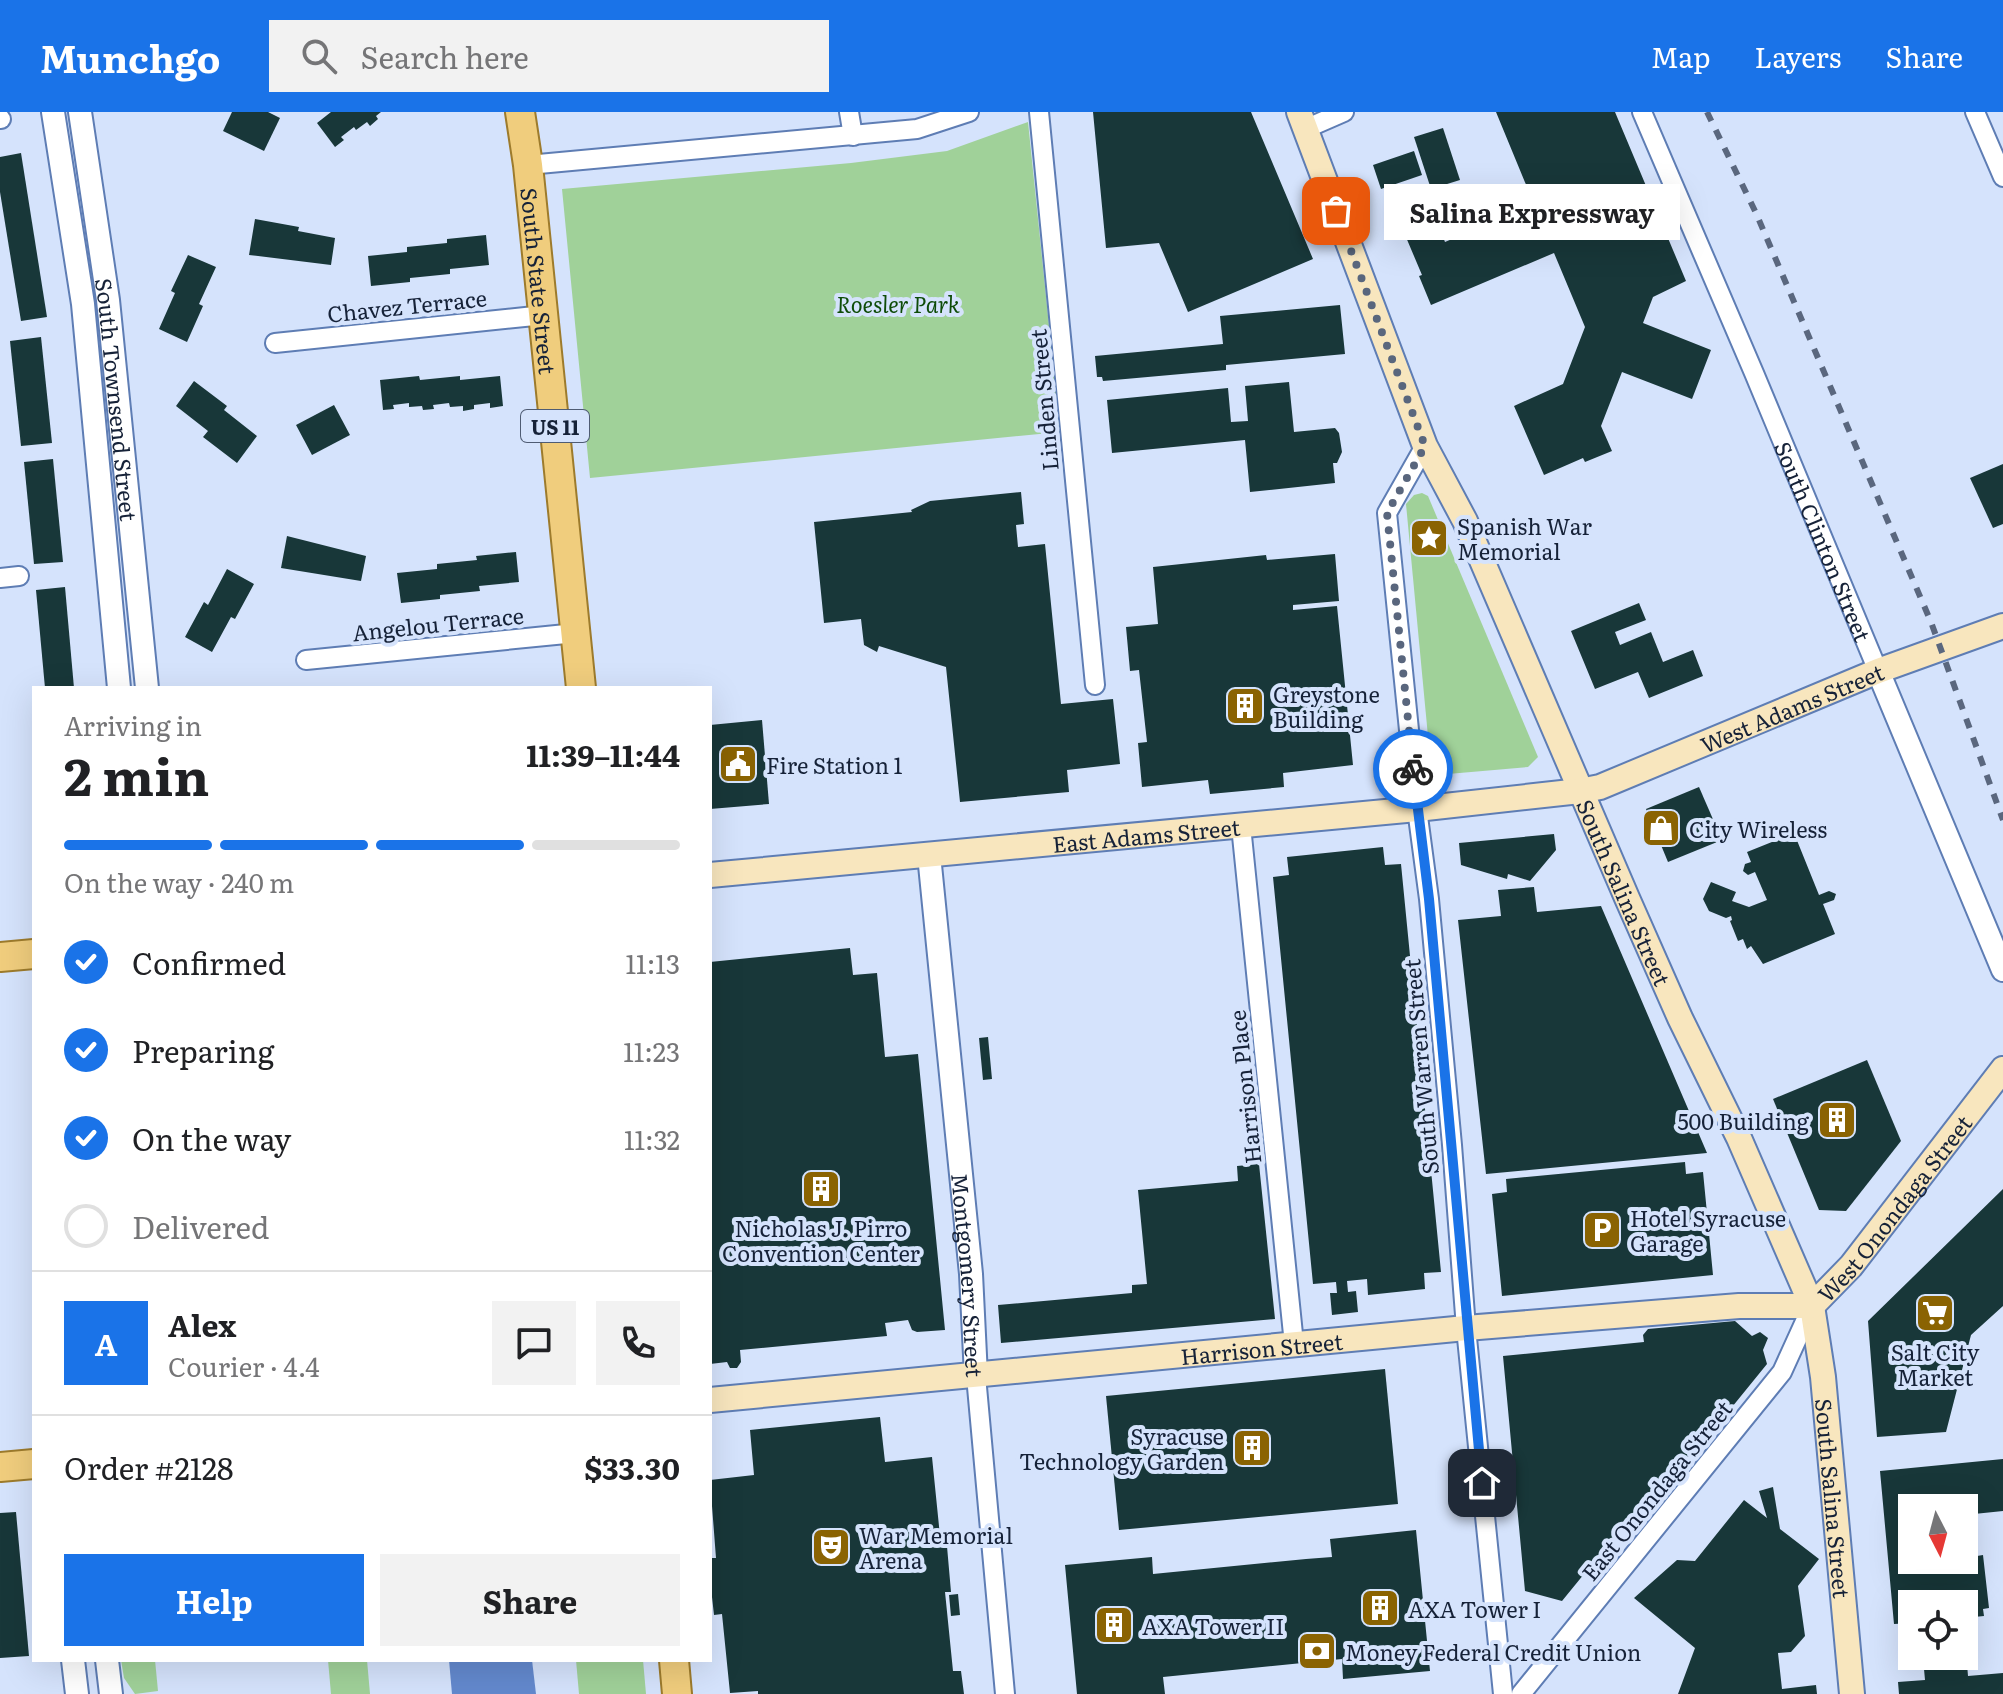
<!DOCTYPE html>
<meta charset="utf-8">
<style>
:root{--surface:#fff;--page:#f2f2f2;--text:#202124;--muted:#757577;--line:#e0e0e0;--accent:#1a73e8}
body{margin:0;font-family:Literata,serif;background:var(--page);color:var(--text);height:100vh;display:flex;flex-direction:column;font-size:30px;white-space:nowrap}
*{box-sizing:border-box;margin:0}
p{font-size:26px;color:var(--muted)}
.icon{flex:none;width:44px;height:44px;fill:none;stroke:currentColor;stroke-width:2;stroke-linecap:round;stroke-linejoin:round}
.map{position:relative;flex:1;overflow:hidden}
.side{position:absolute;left:32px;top:574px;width:680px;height:976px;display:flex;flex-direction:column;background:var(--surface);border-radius:0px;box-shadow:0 8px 32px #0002}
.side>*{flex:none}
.needle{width:52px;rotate:174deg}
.buttons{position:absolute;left:1898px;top:1382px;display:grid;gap:16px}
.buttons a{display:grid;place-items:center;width:80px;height:80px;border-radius:0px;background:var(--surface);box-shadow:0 8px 32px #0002;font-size:40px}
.pin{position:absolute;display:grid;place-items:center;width:68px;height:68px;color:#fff;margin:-34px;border-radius:16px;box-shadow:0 4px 12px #0006}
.courier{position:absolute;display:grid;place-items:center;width:80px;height:80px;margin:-40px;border:6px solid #1a73e8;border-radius:50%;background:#fff;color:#222;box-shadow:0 2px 10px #0007}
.bubble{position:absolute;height:56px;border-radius:0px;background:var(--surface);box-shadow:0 8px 32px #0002;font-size:26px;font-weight:700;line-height:56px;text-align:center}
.headline em{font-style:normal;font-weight:700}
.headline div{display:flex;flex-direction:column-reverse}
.headline{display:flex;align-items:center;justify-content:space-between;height:136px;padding:0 32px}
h1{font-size:52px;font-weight:700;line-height:60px}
.bar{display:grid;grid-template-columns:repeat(4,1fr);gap:12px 8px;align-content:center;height:96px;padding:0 32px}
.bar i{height:10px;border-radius:6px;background:var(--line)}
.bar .on{background:var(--accent)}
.bar p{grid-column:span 4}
.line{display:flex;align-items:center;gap:20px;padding:0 32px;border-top:2px solid var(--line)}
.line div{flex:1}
.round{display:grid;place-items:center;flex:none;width:84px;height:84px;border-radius:0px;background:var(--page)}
ol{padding:0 32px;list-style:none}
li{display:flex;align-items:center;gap:24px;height:88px}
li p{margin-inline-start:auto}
li .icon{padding:8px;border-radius:50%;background:var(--accent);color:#fff;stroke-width:4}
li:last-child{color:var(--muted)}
li i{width:44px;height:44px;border:4px solid var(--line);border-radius:50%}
.cta{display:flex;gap:16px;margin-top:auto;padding:16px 32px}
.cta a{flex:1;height:92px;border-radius:0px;background:var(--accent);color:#fff;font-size:32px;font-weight:700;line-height:92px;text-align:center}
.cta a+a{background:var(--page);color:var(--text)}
header{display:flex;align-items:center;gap:48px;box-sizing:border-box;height:112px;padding:0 40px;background:var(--accent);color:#fff}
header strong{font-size:38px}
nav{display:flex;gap:44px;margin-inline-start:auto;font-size:28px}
.search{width:560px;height:72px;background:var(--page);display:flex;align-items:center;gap:20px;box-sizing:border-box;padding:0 28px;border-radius:0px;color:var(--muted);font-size:30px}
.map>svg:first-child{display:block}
.green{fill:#a0d199}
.water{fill:#6389ce}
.building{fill:#183739;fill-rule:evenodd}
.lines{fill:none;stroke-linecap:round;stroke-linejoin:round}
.minor-casing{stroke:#5e7db4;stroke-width:22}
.tertiary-casing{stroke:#5e7db4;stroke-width:26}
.secondary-casing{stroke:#5e7db4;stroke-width:28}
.primary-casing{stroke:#9d7b2c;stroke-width:32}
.minor{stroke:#fff;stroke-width:18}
.tertiary{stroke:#fff;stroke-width:22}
.secondary{stroke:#f8e6be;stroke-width:24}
.primary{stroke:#f0cd7d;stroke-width:28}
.rail{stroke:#5a677e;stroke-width:6;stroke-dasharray:10 10;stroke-linecap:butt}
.done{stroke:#59667d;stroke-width:8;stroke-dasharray:0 14.4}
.route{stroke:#1a73e8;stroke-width:10}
.labels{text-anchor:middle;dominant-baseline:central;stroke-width:8;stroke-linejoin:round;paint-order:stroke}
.shield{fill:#d5e3fc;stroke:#4f5c73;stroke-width:2}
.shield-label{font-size:20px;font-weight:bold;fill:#162238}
.street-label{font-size:22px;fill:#162238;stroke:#d5e3fc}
.park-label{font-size:22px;font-style:italic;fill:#0e4c08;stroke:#d5e3fc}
.poi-label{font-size:22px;fill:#162238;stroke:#d5e3fc;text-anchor:start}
</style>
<header>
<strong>Munchgo</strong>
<div class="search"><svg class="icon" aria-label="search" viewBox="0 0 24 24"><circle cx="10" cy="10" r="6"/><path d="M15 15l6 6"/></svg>Search here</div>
<nav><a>Map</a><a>Layers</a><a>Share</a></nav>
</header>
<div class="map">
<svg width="2003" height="1582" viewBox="0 0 2003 1582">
<rect width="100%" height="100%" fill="#d5e3fc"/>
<g class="green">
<polygon points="1028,10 1060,320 590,366 562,77 851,51 947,39"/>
<polygon points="1422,381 1428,384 1538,645 1528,655 1448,662 1441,662 1431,656 1406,392 1414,383"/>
<polygon points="121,1548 155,1548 158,1579 135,1582 124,1566"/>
<polygon points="328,1548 367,1548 370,1582 331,1582"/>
<polygon points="576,1548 643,1548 646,1582 579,1582"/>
</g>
<polygon class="water" points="449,1548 532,1548 536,1582 452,1582"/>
<g class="building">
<polygon points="232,0 268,0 280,6 264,39 223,19"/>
<polygon points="331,0 381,0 376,4 378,7 370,14 367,10 356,18 354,15 341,25 344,28 335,35 317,11"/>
<polygon points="1093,0 1251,0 1313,147 1188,200 1159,131 1106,136"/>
<polygon points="1496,0 1615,0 1686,169 1653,185 1643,211 1711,238 1692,287 1622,260 1601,314 1612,339 1585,350 1583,346 1544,363 1514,294 1563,272 1585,215 1554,141 1431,193 1419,164 1422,163 1400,111 1432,98 1445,130 1534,92"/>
<polygon points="1443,16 1460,68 1431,77 1414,25"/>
<polygon points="1414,39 1422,63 1381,77 1373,53"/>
<polygon points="21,41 47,205 21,209 0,80 0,45"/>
<polygon points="255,107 299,115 298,119 335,126 331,153 249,143"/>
<polygon points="486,123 489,153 450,157 450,162 410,166 410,170 371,174 368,144 407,140 407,135 447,131 447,127"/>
<polygon points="188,143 216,155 199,192 203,194 187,230 159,217 175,181 171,179"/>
<polygon points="1340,193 1345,242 1226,253 1226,258 1103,269 1102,265 1097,265 1095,244 1223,232 1220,204"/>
<polygon points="41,225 52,331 21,334 10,229"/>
<polygon points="419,264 420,268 460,264 460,268 500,264 503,294 490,296 490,291 474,293 474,297 463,299 463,294 450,295 449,291 433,293 434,297 423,298 422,294 409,295 409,291 393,293 394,297 383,298 380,268"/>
<polygon points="194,269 227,294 224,298 257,324 237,351 203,325 208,319 176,294"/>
<polygon points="1289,270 1294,320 1335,316 1339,321 1342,340 1337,351 1333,351 1335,371 1250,380 1245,328 1112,341 1107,288 1228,276 1231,310 1248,309 1245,274"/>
<polygon points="334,293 350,323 312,343 296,313"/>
<polygon points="53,347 63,450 34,452 24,350"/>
<polygon points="2003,352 2003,412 1993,416 1970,366"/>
<polygon points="1021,380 1024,412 1016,413 1018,435 1045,432 1061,592 1113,587 1120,652 1067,658 1069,680 960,690 946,555 879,534 877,540 864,533 861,507 824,511 814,410 912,400 911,398 930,389"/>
<polygon points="287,424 366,444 361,469 281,456"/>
<polygon points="516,440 519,470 479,474 480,479 440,483 440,487 401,491 397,461 437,457 437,452 477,448 476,444"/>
<polygon points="1335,442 1339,489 1293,493 1293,498 1337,494 1353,653 1283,661 1284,675 1210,682 1208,668 1142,675 1138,631 1147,630 1139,558 1130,559 1126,515 1158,512 1153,455 1266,443 1267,448"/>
<polygon points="227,457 254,472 235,507 231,505 212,540 185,525 204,490 208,493"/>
<polygon points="65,475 74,576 45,576 36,478"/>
<polygon points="1639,491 1646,508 1615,520 1620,533 1651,520 1663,550 1693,538 1703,564 1649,586 1638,560 1595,577 1571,519"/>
<polygon points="762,608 769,692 710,697 710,613"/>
<polygon points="1699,675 1722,728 1668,750 1646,697"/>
<polygon points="1794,721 1819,783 1829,779 1836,782 1834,788 1823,792 1835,822 1763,852 1751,834 1747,837 1743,827 1738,829 1730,809 1732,808 1731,804 1726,806 1709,799 1703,787 1711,770 1736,780 1732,789 1749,795 1767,788 1755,760 1748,763 1743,759 1745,752 1751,750 1747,740"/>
<polygon points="1554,722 1556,738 1530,769 1508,762 1507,767 1461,753 1459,731"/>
<polygon points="1383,735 1385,753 1401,752 1441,1160 1424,1161 1425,1177 1368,1183 1367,1167 1347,1169 1348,1180 1356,1179 1358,1200 1332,1203 1330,1181 1337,1181 1336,1170 1313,1172 1273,765 1289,763 1287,745"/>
<polygon points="1534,775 1537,800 1601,794 1707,1041 1486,1062 1458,808 1501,804 1498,778"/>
<polygon points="850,836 853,863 877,861 885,945 918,942 945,1218 917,1220 912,1218 908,1208 885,1211 887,1224 740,1238 741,1250 737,1256 730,1256 727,1250 710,1252 710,850"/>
<polygon points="988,925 992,967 983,968 979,926"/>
<polygon points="1867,948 1901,1029 1846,1099 1819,1098 1773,987"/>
<polygon points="1685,1050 1686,1062 1703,1060 1713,1163 1502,1184 1492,1082 1507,1080 1506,1067"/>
<polygon points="1259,1052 1275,1207 1001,1231 998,1193 1132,1181 1132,1173 1147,1172 1138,1078 1238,1069 1237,1054"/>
<polygon points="2003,1077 2003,1194 1971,1223 1946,1320 1877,1325 1868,1209"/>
<polygon points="1735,1209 1752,1224 1760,1220 1768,1226 1763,1238 1767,1252 1680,1359 1673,1353 1562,1489 1525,1479 1503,1244 1644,1230 1643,1223 1648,1217"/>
<polygon points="1385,1257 1398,1392 1119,1418 1106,1284"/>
<polygon points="880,1305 885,1350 932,1345 940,1424 946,1423 951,1480 945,1480 953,1559 961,1559 964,1582 758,1582 758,1579 730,1581 722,1502 714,1503 710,1467 710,1446 716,1446 710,1368 754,1363 750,1318"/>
<path d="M2003,1347V1399L1974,1402L1977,1444L1983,1443L1989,1496L1983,1497L1984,1504L1964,1506V1492H1912V1511L1894,1512L1880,1359ZM1912,1396H1964V1448H1912Z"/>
<polygon points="1773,1375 1780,1417 1819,1447 1798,1474 1805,1524 1791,1540 1778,1541 1782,1577 1816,1573 1817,1582 1678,1582 1695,1536 1634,1486 1677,1448 1695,1449 1744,1388 1767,1406 1759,1379"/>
<polygon points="16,1400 29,1544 0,1546 0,1401"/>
<polygon points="1416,1418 1430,1559 1343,1567 1342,1547 1163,1565 1165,1582 1077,1582 1065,1453 1152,1445 1153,1462 1306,1447 1332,1445 1330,1427"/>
<polygon points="958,1482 960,1503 951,1504 949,1483"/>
<polygon points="1967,1552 1968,1564 2003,1561 2003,1582 1899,1582 1898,1570 1925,1568 1924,1557"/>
</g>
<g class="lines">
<defs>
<g id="minor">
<polyline points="849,0 853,24"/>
<polyline points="1039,0 1095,573"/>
<path id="s1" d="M1642,0L1754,261L1878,559"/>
<polyline points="1975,0 2003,65"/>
<polyline points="0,7 1,7"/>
<polyline points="1305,17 1344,0"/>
<polyline points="528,53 917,17 969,0"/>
<polyline points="275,231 544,203"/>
<polyline points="1425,334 1387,401 1417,697 1429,787 1452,1033 1466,1216 1503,1582"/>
<polyline points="0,466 19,464"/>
<polyline points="306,548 576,521"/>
<polyline points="1241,714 1294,1232"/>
<polyline points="976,1264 1005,1582"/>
<polyline points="1521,1582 1782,1260 1812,1194"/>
</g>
<g id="tertiary">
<polyline points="53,0 83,192 119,576"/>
<path id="s2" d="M80,0L108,188L147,576"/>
<polyline points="1878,559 2003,858"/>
<path id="s3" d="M929,743L971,1162L976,1264"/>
<polyline points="73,1548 77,1582"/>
<polyline points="107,1548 111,1582"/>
</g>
<g id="secondary">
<path id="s4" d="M1299,0L1425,334L1465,409L1627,786L1680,906L1739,1026L1812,1194L1823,1265L1852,1582"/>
<path id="s5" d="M710,763L1417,697L1580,679L1600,675L1878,559L2003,514"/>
<path id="s6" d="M1812,1194L1851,1154L2003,957"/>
<path id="s7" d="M710,1288L1466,1216L1739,1194H1812"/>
</g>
<g id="primary">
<path id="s8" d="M520,0L528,53L581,576"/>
<polyline points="0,845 34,842"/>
<polyline points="0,1355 34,1352"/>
<polyline points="674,1548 677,1582"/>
</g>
</defs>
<use href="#minor" class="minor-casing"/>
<use href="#tertiary" class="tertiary-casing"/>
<use href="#secondary" class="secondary-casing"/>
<use href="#primary" class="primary-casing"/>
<use href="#minor" class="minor"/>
<use href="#tertiary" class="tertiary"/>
<use href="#secondary" class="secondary"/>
<use href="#primary" class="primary"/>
<polyline class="rail" points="1707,0 1756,101 1931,510 2003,708"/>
</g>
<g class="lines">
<polyline class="done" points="1336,99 1425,334 1387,401 1413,657"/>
<polyline class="route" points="1413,657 1429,787 1482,1371"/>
</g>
<defs>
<symbol id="sight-square" viewBox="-11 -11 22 22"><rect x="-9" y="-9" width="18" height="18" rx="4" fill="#8a6302" stroke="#d5e3fc"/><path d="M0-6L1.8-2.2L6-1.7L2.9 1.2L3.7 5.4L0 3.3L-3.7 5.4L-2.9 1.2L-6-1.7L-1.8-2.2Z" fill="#fff"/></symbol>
<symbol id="building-square" viewBox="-11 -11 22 22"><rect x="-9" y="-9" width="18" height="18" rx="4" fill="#8a6302" stroke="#d5e3fc"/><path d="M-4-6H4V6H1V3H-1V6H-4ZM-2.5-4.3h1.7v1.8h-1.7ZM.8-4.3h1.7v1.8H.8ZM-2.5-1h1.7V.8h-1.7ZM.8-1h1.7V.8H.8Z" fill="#fff"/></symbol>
<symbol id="civic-square" viewBox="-11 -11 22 22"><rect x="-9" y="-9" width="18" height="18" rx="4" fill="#8a6302" stroke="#d5e3fc"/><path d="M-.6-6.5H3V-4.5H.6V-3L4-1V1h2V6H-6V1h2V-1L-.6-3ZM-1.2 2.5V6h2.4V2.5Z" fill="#fff"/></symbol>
<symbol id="shop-square" viewBox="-11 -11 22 22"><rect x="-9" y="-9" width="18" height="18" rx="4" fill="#8a6302" stroke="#d5e3fc"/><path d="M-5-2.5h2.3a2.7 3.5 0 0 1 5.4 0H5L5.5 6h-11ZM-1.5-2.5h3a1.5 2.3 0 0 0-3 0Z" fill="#fff"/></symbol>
<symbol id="parking-square" viewBox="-11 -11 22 22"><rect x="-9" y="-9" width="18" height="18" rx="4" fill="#8a6302" stroke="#d5e3fc"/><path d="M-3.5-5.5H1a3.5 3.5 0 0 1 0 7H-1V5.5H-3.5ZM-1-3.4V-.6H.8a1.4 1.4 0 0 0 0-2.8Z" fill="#fff"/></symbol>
<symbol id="supermarket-square" viewBox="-11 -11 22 22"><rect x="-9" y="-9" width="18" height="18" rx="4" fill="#8a6302" stroke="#d5e3fc"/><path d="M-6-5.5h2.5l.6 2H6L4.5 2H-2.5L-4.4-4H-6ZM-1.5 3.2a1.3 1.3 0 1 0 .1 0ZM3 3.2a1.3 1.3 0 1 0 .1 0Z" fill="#fff"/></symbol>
<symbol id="theatre-square" viewBox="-11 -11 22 22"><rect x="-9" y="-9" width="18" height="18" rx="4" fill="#8a6302" stroke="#d5e3fc"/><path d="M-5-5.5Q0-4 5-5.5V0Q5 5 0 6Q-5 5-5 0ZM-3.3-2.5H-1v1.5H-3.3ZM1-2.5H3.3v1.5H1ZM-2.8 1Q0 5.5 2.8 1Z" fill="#fff"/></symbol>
<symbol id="bank-square" viewBox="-11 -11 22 22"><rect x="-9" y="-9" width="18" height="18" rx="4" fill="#8a6302" stroke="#d5e3fc"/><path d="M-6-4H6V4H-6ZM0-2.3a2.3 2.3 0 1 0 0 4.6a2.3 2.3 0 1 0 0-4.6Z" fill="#fff"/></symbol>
</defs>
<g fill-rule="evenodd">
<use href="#sight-square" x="1407" y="404" width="44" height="44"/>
<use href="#building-square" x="1223" y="572" width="44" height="44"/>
<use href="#civic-square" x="716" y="630" width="44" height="44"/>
<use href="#shop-square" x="1639" y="694" width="44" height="44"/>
<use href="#building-square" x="1815" y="986" width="44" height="44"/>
<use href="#building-square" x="799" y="1055" width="44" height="44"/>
<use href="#parking-square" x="1580" y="1096" width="44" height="44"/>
<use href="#supermarket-square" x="1913" y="1179" width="44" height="44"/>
<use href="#building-square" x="1230" y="1314" width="44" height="44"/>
<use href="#theatre-square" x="809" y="1413" width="44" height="44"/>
<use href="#building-square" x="1358" y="1474" width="44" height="44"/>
<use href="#building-square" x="1092" y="1491" width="44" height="44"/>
<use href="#bank-square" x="1295" y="1517" width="44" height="44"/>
</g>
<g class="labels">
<rect class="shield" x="521" y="298" width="68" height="32" rx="6"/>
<g class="shield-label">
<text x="555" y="314">US 11</text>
</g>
<g class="street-label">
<text stroke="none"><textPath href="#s8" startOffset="170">South State Street</textPath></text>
<text transform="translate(407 193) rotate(-6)">Chavez Terrace</text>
<text stroke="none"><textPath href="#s2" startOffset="290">South Townsend Street</textPath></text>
<text transform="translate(1043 288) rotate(-95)">Linden Street</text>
<text stroke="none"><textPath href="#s1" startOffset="466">South Clinton Street</textPath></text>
<text transform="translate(438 511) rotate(-6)">Angelou Terrace</text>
<text stroke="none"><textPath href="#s5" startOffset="1102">West Adams Street</textPath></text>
<text stroke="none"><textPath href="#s5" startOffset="438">East Adams Street</textPath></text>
<text stroke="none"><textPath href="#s4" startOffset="846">South Salina Street</textPath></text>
<text transform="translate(1420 955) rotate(-95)">South Warren Street</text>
<text transform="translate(1244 975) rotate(-96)">Harrison Place</text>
<text stroke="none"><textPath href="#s6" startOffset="128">West Onondaga Street</textPath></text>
<text stroke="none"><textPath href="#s3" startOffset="422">Montgomery Street</textPath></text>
<text stroke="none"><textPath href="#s7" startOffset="554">Harrison Street</textPath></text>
<text transform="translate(1656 1378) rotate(-51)">East Onondaga Street</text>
<text stroke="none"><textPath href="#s4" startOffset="1494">South Salina Street</textPath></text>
</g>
<g class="park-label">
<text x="898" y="191">Roesler Park</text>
</g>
<g class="poi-label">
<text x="1457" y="413">Spanish War<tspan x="1457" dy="25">Memorial</tspan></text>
<text x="1273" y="581">Greystone<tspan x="1273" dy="25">Building</tspan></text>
<text x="766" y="652">Fire Station 1</text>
<text x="1689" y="716">City Wireless</text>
<text x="1809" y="1008" text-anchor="end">500 Building</text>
<text x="1630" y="1105">Hotel Syracuse<tspan x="1630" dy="25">Garage</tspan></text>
<text x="821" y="1115" text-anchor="middle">Nicholas J. Pirro<tspan x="821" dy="25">Convention Center</tspan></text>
<text x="1935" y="1239" text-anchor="middle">Salt City<tspan x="1935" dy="25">Market</tspan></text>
<text x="1224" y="1323" text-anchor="end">Syracuse<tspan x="1224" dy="25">Technology Garden</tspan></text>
<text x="859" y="1422">War Memorial<tspan x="859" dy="25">Arena</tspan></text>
<text x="1408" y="1496">AXA Tower I</text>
<text x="1142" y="1513">AXA Tower II</text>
<text x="1345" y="1539">Money Federal Credit Union</text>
</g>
</g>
</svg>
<div class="buttons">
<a><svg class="needle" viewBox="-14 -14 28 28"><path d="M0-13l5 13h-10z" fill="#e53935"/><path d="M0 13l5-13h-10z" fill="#757577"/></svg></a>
<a><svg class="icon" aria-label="locate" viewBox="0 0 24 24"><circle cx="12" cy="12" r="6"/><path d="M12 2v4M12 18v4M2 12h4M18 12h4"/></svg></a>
</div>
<div class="pin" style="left:1336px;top:99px;background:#ea580c"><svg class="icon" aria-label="bag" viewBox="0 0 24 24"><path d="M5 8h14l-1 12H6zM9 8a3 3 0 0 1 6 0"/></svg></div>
<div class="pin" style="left:1482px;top:1371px;background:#1f2937"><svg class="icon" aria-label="home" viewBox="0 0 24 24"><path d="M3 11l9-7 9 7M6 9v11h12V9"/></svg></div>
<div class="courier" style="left:1413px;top:657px"><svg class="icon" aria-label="bike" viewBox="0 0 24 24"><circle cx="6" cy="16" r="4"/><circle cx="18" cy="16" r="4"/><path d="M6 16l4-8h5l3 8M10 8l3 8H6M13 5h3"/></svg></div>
<div class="bubble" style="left:1384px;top:72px;width:296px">Salina Expressway</div>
<section class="side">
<div class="headline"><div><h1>2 min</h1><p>Arriving in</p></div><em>11:39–11:44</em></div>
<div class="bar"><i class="on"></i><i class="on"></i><i class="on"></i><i></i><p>On the way · 240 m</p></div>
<ol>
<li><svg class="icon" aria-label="check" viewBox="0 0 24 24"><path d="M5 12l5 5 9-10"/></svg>Confirmed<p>11:13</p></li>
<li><svg class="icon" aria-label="check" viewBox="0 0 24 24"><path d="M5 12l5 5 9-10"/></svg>Preparing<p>11:23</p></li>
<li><svg class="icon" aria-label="check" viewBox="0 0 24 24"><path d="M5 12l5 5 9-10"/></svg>On the way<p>11:32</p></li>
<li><i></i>Delivered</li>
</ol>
<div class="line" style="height:144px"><b class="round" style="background:var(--accent);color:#fff">A</b><div><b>Alex</b><p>Courier · 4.4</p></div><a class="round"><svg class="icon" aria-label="chat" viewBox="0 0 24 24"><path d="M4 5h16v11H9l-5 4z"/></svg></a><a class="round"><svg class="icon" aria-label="phone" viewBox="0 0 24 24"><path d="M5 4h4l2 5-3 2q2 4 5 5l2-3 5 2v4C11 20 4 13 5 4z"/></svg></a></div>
<div class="line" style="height:104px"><div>Order #2128</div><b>$33.30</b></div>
<div class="cta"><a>Help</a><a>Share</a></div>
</section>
</div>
